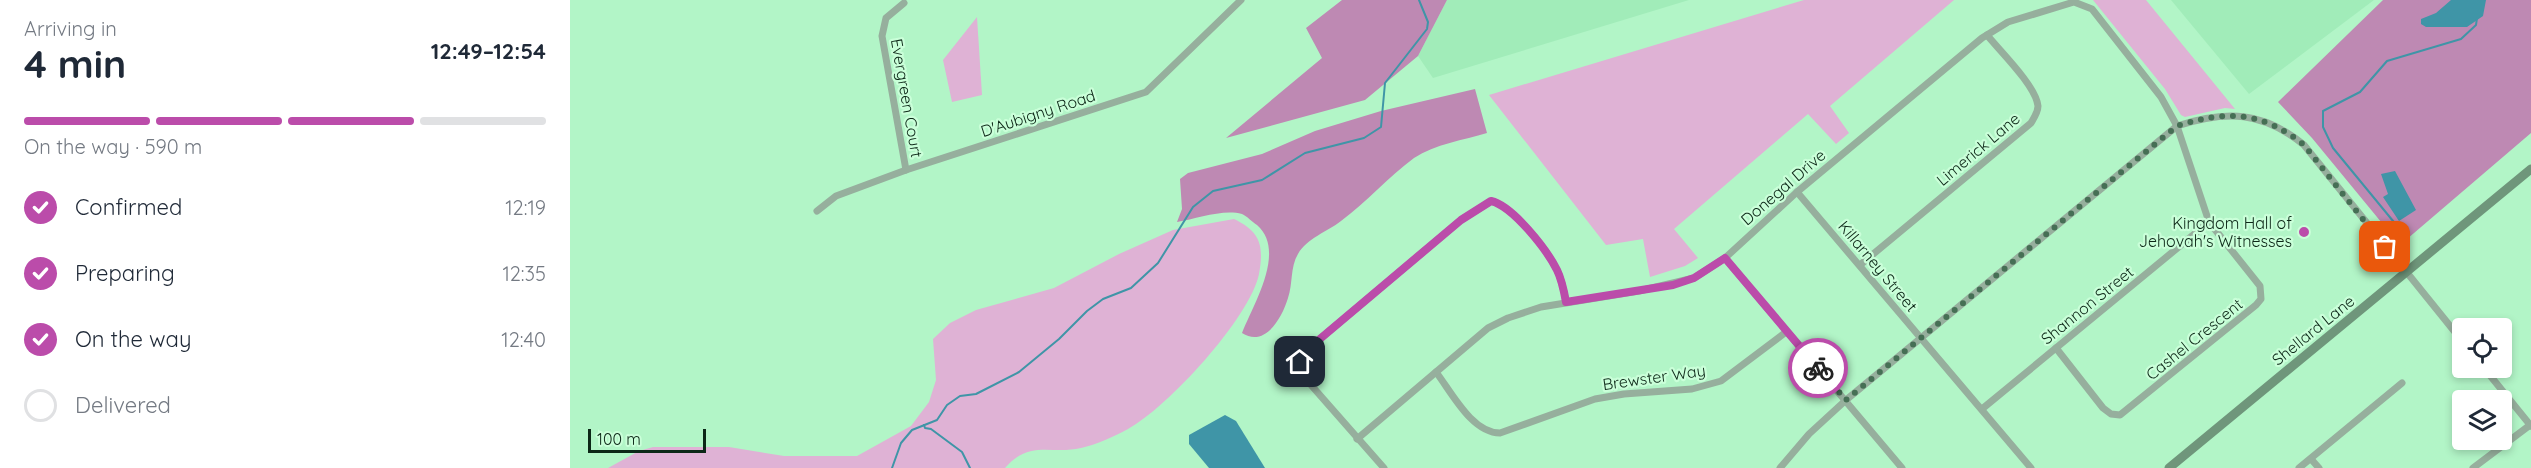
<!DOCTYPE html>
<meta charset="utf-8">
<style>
:root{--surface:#fff;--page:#f6f6f7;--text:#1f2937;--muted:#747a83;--line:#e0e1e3;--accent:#bb4caa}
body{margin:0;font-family:Quicksand,sans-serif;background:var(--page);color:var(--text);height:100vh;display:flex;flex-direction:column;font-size:22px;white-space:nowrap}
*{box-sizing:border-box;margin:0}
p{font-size:20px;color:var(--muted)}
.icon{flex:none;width:33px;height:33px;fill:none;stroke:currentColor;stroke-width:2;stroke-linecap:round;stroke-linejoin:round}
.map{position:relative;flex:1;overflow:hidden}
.drawer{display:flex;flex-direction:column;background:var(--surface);width:570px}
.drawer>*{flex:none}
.fabs{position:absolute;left:1882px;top:318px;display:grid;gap:12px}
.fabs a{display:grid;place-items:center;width:60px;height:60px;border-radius:6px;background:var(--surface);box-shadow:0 3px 9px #0003;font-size:30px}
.scale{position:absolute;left:18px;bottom:15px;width:118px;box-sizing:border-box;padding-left:6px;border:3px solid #0c2717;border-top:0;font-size:16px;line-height:21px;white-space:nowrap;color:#0c2717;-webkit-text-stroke:4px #caffd9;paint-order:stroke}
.pin{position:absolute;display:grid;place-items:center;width:51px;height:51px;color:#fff;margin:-26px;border-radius:12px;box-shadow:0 3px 9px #0006}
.courier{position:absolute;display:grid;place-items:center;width:60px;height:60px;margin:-30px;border:4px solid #bb4caa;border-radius:50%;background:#fff;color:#222;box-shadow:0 2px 8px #0007}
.overview em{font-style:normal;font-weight:800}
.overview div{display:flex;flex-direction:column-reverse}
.overview{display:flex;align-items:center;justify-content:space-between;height:102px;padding:0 24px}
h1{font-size:39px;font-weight:800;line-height:45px}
.bar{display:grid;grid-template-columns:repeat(4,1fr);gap:9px 6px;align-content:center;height:72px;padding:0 24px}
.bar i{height:8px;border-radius:4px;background:var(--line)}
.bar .active{background:var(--accent)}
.bar p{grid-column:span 4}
ol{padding:0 24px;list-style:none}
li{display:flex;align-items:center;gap:18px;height:66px}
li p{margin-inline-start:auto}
li .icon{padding:6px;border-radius:50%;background:var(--accent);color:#fff;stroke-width:4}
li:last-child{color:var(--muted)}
li i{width:33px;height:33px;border:3px solid var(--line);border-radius:50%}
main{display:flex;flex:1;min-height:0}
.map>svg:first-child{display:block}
.built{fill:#a1ecb9}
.green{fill:#dfb2d5}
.forest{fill:#be89b3}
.water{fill:#3f95a7}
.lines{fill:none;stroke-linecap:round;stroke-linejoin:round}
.stream{stroke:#3f95a7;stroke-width:2}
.minor{stroke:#96af9d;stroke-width:7}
.secondary{stroke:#6f967b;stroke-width:9}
.done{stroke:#466f55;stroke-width:6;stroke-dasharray:0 10.8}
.route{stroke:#bb4caa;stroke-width:8}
.poi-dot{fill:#bb4caa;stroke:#caffd9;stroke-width:2}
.labels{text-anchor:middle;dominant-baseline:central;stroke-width:4.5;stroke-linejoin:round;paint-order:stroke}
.street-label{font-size:16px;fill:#0c2717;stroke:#caffd9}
.poi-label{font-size:16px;fill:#0c2717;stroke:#caffd9;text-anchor:end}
</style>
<main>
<section class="drawer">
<div class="overview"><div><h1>4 min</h1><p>Arriving in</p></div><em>12:49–12:54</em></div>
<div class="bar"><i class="active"></i><i class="active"></i><i class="active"></i><i></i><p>On the way · 590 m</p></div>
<ol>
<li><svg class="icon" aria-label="check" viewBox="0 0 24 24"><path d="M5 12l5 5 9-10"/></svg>Confirmed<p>12:19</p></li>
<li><svg class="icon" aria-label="check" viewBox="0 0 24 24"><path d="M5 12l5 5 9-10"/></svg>Preparing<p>12:35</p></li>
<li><svg class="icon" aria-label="check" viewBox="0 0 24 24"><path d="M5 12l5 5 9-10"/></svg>On the way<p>12:40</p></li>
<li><i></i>Delivered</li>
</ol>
</section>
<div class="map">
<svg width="1961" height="468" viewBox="0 0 1961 468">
<rect width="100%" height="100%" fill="#b2f5c7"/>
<g class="built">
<polygon points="877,0 1119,0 863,78 848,56"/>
<polygon points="1601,0 1804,0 1679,94"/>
</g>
<g class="green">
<polygon points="1234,0 1384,0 1260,106 1279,133 1266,144 1238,114 1104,229 1128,258 1115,266 1080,277 1073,239 1036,245 919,95"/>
<polygon points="1523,0 1576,0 1665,109 1655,108 1615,117 1611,115 1595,89"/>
<polygon points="407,17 412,95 382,102 373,60"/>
<path d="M664,219C691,232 694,246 689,274C680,318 597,408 558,429C545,436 526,445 511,448C481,455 460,439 435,468H38L69,451L83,447H159L214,456H287L341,426L359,402L366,380L363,339L380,323L406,310L484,288L549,254L603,230Z"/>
</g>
<g class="forest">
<polygon points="772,0 877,0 848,56 795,100 656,138 752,58 736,28"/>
<polygon points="1813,0 1961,0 1961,133 1830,245 1742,138 1708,102"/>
<path d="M905,89L917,133C894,140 865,144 844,158C818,177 797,202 771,221C757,232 737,238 728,254C720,267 723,284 718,298C712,318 695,348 672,333C683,305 717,251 687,225C682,222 677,216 672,214C652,209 627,219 607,222L612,209L610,179L618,173L692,154L745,131L811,111Z"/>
</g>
<g class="water">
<polygon points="1881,0 1916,0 1913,16 1897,27 1856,27 1851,24 1851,19 1866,13"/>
<polygon points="1825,171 1846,210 1829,221 1813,197 1818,194 1811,174"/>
<polygon points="655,415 666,421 695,468 639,468 619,444 619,435"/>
</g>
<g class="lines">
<g class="stream">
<polyline points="1833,256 1837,249 1837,238 1763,148 1753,127 1753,111 1790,92 1817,61 1891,39 1906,25 1907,18"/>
<polyline points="354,425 355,428 361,429 392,452 400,468"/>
<polyline points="322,468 331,443 342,430 367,420 377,405 390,396 406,394 449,372 489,339 517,311 533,299 561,288 588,263 623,207 643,191 692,180 735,153 794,138 811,127 815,83 857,29 858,22 849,0"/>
</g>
<g class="minor">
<polyline points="334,3 316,18 312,36 336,170"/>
<polyline points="1227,192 1461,468"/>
<polyline points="247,211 266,196 336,170 576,92 671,0"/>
<polyline points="1155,258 1332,468"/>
<path d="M1290,265L1461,123C1464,118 1468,112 1468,106C1466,86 1430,51 1417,35"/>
<polyline points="1914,368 1961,426"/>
<path d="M866,372C882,393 902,433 930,433L1025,399L1054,394L1122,389L1151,381L1216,332"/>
<polyline points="1412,409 1639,222"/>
<polyline points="787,439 918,328 938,318 971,307 1069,291 1124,278 1155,258 1227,192 1412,38 1438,22 1504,2 1522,9 1591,97 1607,126 1639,222 1690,286 1691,299 1686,305 1550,415 1541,414 1533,408 1486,348"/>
<polyline points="1741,459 1749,468"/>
<path d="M814,468L734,377L730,362L738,349L891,220L921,201C943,206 977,250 987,270C992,280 994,291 996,302"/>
<path d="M1210,468L1239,434L1276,400L1607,126C1656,110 1693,111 1734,145L1893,342"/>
<polyline points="1729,468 1832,383"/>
<polyline points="1903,468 1960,425"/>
</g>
<polyline class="secondary" points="1599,468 1961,169"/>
</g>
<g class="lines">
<path class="done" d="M1248,368L1276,400L1607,126C1657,110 1692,111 1734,145L1815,247"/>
<path class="route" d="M730,362L738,349L891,220L921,201C943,206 977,250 987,270C992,280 994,291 996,302L1103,285L1124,278L1155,258L1248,368"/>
</g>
<circle class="poi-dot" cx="1734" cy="232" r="6"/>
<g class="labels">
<g class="street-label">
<text transform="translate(337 98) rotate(80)">Evergreen Court</text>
<text transform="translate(468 113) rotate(-18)">D'Aubigny Road</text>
<text transform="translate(1408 149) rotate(-40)">Limerick Lane</text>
<text transform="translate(1213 187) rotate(-41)">Donegal Drive</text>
<text transform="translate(1308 266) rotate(50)">Killarney Street</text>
<text transform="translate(1517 305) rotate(-39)">Shannon Street</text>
<text transform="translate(1743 330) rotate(-39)">Shellard Lane</text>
<text transform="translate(1624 339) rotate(-39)">Cashel Crescent</text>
<text transform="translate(1084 377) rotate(-8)">Brewster Way</text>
</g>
<g class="poi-label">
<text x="1722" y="223">Kingdom Hall of<tspan x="1722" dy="18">Jehovah's Witnesses</tspan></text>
</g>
</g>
</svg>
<div class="fabs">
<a><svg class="icon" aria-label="locate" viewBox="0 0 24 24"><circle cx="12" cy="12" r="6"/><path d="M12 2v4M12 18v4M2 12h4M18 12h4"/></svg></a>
<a><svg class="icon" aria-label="layers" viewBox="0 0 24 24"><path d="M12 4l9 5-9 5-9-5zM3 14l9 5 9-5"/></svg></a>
</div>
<div class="scale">100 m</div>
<div class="pin" style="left:1815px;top:247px;background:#ea580c"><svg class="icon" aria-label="bag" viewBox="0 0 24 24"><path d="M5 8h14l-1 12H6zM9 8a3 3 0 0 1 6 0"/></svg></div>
<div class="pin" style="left:730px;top:362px;background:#1f2937"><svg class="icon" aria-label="home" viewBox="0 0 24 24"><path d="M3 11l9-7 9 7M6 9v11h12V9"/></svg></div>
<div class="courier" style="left:1248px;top:368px"><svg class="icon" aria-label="bike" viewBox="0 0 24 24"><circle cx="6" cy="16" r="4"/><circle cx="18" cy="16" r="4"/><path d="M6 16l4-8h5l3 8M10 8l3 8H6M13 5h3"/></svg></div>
</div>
</main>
